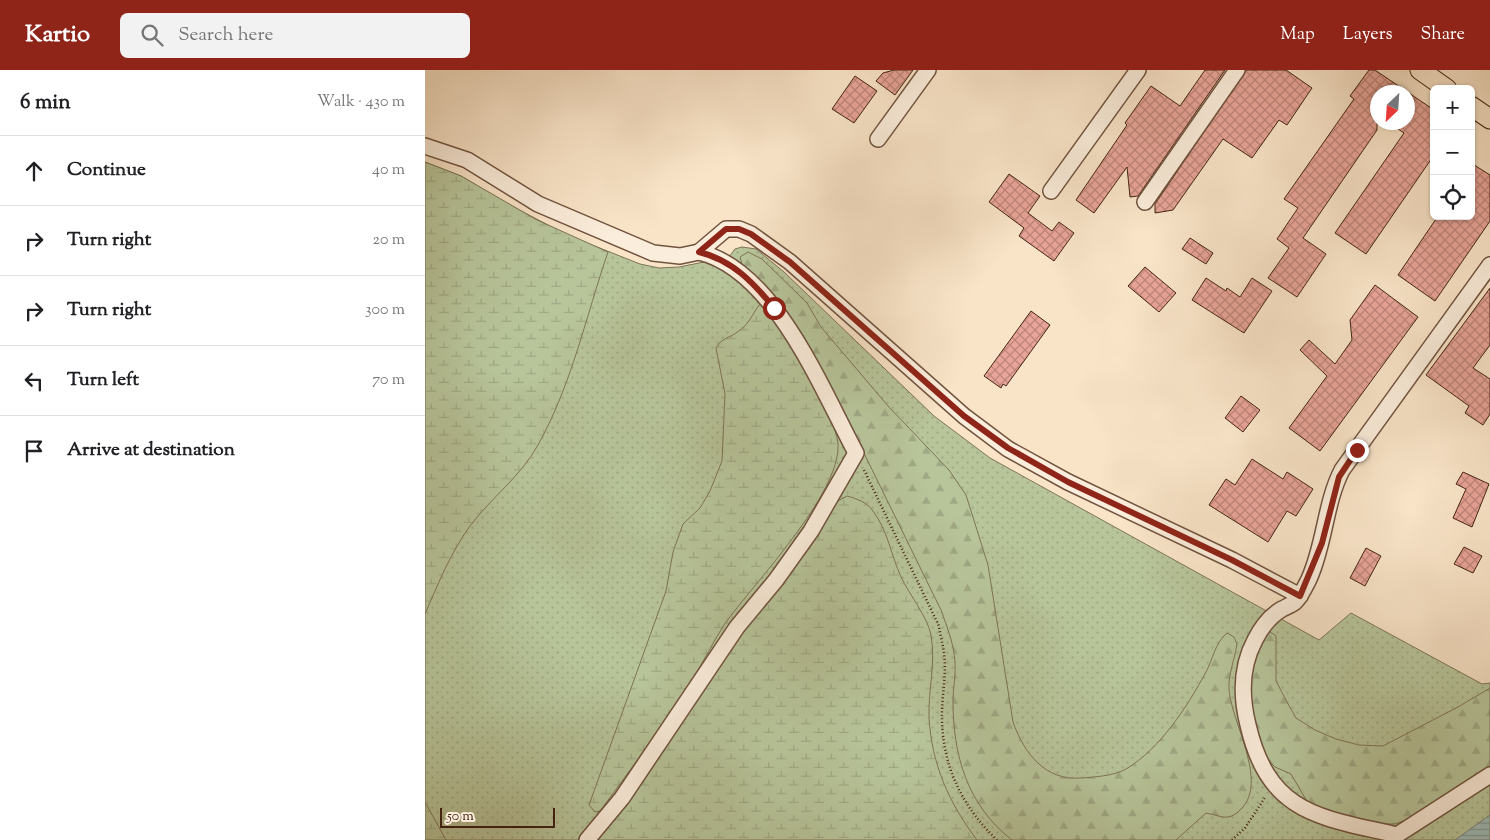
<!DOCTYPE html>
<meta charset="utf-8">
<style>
:root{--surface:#fff;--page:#f2f2f2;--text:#202124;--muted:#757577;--line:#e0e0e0;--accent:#8f2418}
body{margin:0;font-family:"Sorts Mill Goudy",serif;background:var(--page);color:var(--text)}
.controls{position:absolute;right:15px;top:15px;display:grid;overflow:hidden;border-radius:8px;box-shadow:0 1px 4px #0004}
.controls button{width:45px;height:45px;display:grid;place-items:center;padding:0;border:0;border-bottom:1px solid var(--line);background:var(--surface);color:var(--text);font:25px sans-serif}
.compass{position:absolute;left:945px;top:15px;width:45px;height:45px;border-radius:50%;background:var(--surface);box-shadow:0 1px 4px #0004;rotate:205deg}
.scale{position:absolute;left:15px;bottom:12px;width:115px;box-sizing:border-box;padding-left:5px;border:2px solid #442411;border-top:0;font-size:14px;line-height:18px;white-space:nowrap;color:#442411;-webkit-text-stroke:4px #fbeddb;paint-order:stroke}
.stop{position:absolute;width:15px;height:15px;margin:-11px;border:4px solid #8f2418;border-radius:50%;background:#fff}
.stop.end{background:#8f2418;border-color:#fff;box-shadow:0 1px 5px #0008}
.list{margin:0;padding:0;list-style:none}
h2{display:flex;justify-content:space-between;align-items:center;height:65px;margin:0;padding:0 20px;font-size:21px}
h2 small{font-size:16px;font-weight:400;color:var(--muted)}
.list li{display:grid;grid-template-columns:32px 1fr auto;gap:15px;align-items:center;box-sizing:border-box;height:70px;padding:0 20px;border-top:1px solid var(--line)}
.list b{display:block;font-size:19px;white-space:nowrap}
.list em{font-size:16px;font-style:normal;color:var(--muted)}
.icon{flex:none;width:28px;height:28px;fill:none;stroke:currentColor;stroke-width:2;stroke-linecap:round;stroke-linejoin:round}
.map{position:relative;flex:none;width:1065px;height:770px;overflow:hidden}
header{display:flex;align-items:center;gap:30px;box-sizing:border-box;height:70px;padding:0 25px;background:var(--accent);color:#fff}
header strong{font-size:24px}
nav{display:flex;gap:28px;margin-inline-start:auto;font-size:18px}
.search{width:350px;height:45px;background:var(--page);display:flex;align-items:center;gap:12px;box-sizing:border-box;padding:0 18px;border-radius:8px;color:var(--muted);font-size:19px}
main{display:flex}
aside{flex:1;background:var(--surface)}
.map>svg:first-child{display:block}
.grass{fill:url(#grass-dots);stroke:#7e7456}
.forest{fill:url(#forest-firs);stroke:#7e7456}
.wetland{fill:url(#wetland-marsh);stroke:#7e7456}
.water{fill:url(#water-rules);stroke:#7b8077}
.building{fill:url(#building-cross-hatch);stroke:#442411}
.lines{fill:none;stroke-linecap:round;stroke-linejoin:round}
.minor-casing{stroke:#71543f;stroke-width:18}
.major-casing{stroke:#442411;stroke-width:21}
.path{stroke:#442411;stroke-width:2.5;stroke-dasharray:1 2.5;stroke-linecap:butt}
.minor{stroke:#fbeddb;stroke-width:15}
.major{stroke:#f9e4c8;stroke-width:19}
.route{stroke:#8f2418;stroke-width:6}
</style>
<header>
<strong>Kartio</strong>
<div class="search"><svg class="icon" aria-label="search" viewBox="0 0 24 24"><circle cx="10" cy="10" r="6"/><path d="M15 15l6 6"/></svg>Search here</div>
<nav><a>Map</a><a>Layers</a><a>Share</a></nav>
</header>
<main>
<aside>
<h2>6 min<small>Walk · 430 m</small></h2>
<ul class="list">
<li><svg class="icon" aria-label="ahead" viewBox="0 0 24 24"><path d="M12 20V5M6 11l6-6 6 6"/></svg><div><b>Continue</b></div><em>40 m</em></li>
<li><svg class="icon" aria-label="right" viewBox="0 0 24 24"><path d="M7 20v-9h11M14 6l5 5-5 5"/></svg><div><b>Turn right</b></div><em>20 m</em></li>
<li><svg class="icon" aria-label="right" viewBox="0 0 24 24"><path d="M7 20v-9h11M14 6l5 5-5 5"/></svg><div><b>Turn right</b></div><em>300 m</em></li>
<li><svg class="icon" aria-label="left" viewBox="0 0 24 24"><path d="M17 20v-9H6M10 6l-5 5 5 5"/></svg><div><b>Turn left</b></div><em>70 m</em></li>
<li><svg class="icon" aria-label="arrive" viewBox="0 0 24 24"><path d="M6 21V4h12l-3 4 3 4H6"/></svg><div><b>Arrive at destination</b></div></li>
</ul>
</aside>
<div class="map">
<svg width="1065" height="770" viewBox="0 0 1065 770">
<defs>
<pattern id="grass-dots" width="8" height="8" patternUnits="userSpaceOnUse" patternTransform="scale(1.25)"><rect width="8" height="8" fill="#b8c59b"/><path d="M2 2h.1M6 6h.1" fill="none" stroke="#9fa984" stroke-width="1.8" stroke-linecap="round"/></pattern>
<pattern id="forest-firs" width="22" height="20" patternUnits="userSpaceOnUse" patternTransform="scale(1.25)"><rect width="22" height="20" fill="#b8c59b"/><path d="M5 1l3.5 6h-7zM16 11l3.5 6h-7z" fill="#9fa984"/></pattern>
<pattern id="wetland-marsh" width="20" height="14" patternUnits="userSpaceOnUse" patternTransform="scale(1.25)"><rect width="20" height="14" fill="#b8c59b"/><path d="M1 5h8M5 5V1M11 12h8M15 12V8" fill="none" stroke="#9fa984"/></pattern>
<pattern id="water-rules" width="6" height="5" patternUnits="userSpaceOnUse" patternTransform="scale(1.25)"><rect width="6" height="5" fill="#9fbebb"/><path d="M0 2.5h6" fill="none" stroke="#839a97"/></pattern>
<pattern id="building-cross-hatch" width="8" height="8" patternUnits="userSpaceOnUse" patternTransform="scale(1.25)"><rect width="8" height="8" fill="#e8a498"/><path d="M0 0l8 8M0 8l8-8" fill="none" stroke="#be857b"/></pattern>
</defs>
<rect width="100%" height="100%" fill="#f9e4c8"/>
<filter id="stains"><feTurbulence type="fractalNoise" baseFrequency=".004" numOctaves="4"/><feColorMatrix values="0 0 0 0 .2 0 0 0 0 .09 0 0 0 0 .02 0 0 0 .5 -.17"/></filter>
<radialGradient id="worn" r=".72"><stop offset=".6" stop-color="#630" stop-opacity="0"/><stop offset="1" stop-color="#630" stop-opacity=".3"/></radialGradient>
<path class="grass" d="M0,92l36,14 47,28 59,31 73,29 19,4 20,-1 50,-10 6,-8 7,-2 14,2 28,23 150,144 56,42 329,182 32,-27 131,71 8,-1v157h-1065z"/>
<g class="forest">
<path d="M323,182l14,7 45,44 14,24 67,79 61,64 17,25 22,70 25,157c11,31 32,59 68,56 13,-1 33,-2 45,-9 34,-20 61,-62 80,-97 7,-13 9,-29 21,-39l7,4 3,7c-2,14 -9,31 -8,45 2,33 40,93 12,120 -4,4 -7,7 -13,8 -6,1 -15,-3 -22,-4l-30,27h-164c-45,-35 -59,-85 -59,-139 0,-13 3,-26 2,-39 -1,-18 -8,-35 -14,-52l-83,-169 -60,-111 -22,-32 -34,-34 -2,-7z"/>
<path d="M844,561l7,5v45l11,21 9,16 19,12 21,9 23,6 24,1 75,-39 32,-19v83l-69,44 -26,9h-13l-41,-7 -33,-14 -17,-29 -16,-7 -12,-12 -18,-68 17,-54z"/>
</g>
<g class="wetland">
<path d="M0,92l36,14 76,44 71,32c-22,64 -36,132 -70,193 -17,31 -47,53 -68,81 -19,26 -32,58 -45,88z"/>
<path d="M339,234c21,27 71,108 74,140 3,50 -86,141 -114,181 -11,17 -20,36 -31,53 -29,46 -61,90 -93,133l-5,1 -6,-7 77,-214 7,-39 10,-28 17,-16 10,-17 12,-30 3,-67 -9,-46c5,-10 14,-10 23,-17 10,-7 13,-16 20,-26z"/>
<path d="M422,426c10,3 20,6 26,15 15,20 18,44 28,66 8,17 27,41 30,58 5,28 -3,55 -2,83 3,47 20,85 48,122h-379l35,-46 91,-135 112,-157z"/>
<path d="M0,732l21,38h-21z"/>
</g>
<path class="water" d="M1065,745v25h-35z"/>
<g class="building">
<path d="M469,0h19l-18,25 -19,-14 7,-8z"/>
<path d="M780,0h20l-87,126 -8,1 -3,-30 -33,46 -18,-13 51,-75 -2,-2 26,-37 29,20z"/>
<path d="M821,0h40l26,18 -25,37 -8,-5 -27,38 -29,-19 -50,71 -18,3v-9z"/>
<path d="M944,0h6l59,40v45l-68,99 -31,-21 69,-100 -16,-11h19v-30h-30v38l-74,108 23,16 -29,43 -29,-19 21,-30 -12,-9 21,-31 -14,-9 70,-100 -4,-3z"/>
<path d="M430,6l22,15 -23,32 -22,-14z"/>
<path d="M1046,93l19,12v46l-55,80 -37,-26 40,-59h33z"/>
<path d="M584,104l31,22 -12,17 24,18 7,-9 15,11 -20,28 -35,-25 5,-8 -35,-26z"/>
<path d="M765,168l23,15 -7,11 -24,-15z"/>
<path d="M720,197l31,26 -17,19 -31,-26z"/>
<path d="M781,208l20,13 1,-3 13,9 12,-19 20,13 -28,42 -52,-33z"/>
<path d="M950,215l43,32 -98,134 -31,-23 38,-52 -27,-26 9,-10 26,24 17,-24 -2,-20z"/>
<path d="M1065,218v57l-17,23 17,11v35l-7,11 -18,-12 4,-7 -43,-31z"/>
<path d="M606,241l19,14 -44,61 -3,-2 -2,4 -17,-12z"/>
<path d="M816,326l19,14 -17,22 -18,-14z"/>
<path d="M827,389l31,20 4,-7 26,17 -17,27 -9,-5 -19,31 -59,-37 17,-26 9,6z"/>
<path d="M1038,402l26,12 -17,43 -19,-9 13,-29 -10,-5z"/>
<path d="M1039,477l18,9 -9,17 -19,-9z"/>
<path d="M941,478l15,8 -16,30 -15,-8z"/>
</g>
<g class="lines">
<g class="minor-casing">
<g id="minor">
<path d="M453,69l50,-69"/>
<path d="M0,76l42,14 71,44 115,49 27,3 19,-4 27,-23h13l12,5 39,28 174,154 44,33 60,33 164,78 68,36"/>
<path d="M626,121l87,-121"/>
<path d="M720,132l92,-132"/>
<path d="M1065,195l-148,205c-17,33 -17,74 -33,109 -4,8 -8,17 -14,23 -4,3 -9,5 -13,7 -12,7 -21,19 -27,31 -14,26 -14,57 -7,85 21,90 72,92 149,110l93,-60"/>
<path d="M162,770l35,-42 115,-171 39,-47 35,-49 45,-78c-34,-63 -81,-183 -157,-201"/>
</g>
</g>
<g class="major-casing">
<g id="major">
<path d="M995,0l27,19"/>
<path d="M1046,36l19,13"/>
</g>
</g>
<g class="path">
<path d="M439,400l75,156c1,9 4,18 5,27 3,22 -3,46 -2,69 2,48 21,85 55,118"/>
<path d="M807,770l13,-12 21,-32"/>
</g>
<use href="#minor" class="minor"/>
<use href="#major" class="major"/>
</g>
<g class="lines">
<path class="route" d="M349,238c-21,-26 -42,-48 -75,-56l27,-23h13l12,5 39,28 174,154 44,32 60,34 164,78 68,36 22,-53 17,-66 18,-27"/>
</g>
<rect width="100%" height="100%" filter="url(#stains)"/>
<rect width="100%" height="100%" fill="url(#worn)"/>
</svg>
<div class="controls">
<button>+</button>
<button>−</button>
<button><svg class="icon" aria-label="locate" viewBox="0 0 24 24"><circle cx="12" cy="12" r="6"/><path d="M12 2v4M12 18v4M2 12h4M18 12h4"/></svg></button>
</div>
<svg class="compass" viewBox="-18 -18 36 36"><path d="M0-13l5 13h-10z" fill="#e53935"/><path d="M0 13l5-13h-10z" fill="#757577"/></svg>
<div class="scale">50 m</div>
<div class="stop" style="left:349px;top:238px"></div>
<div class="stop end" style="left:932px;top:380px"></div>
</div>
</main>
